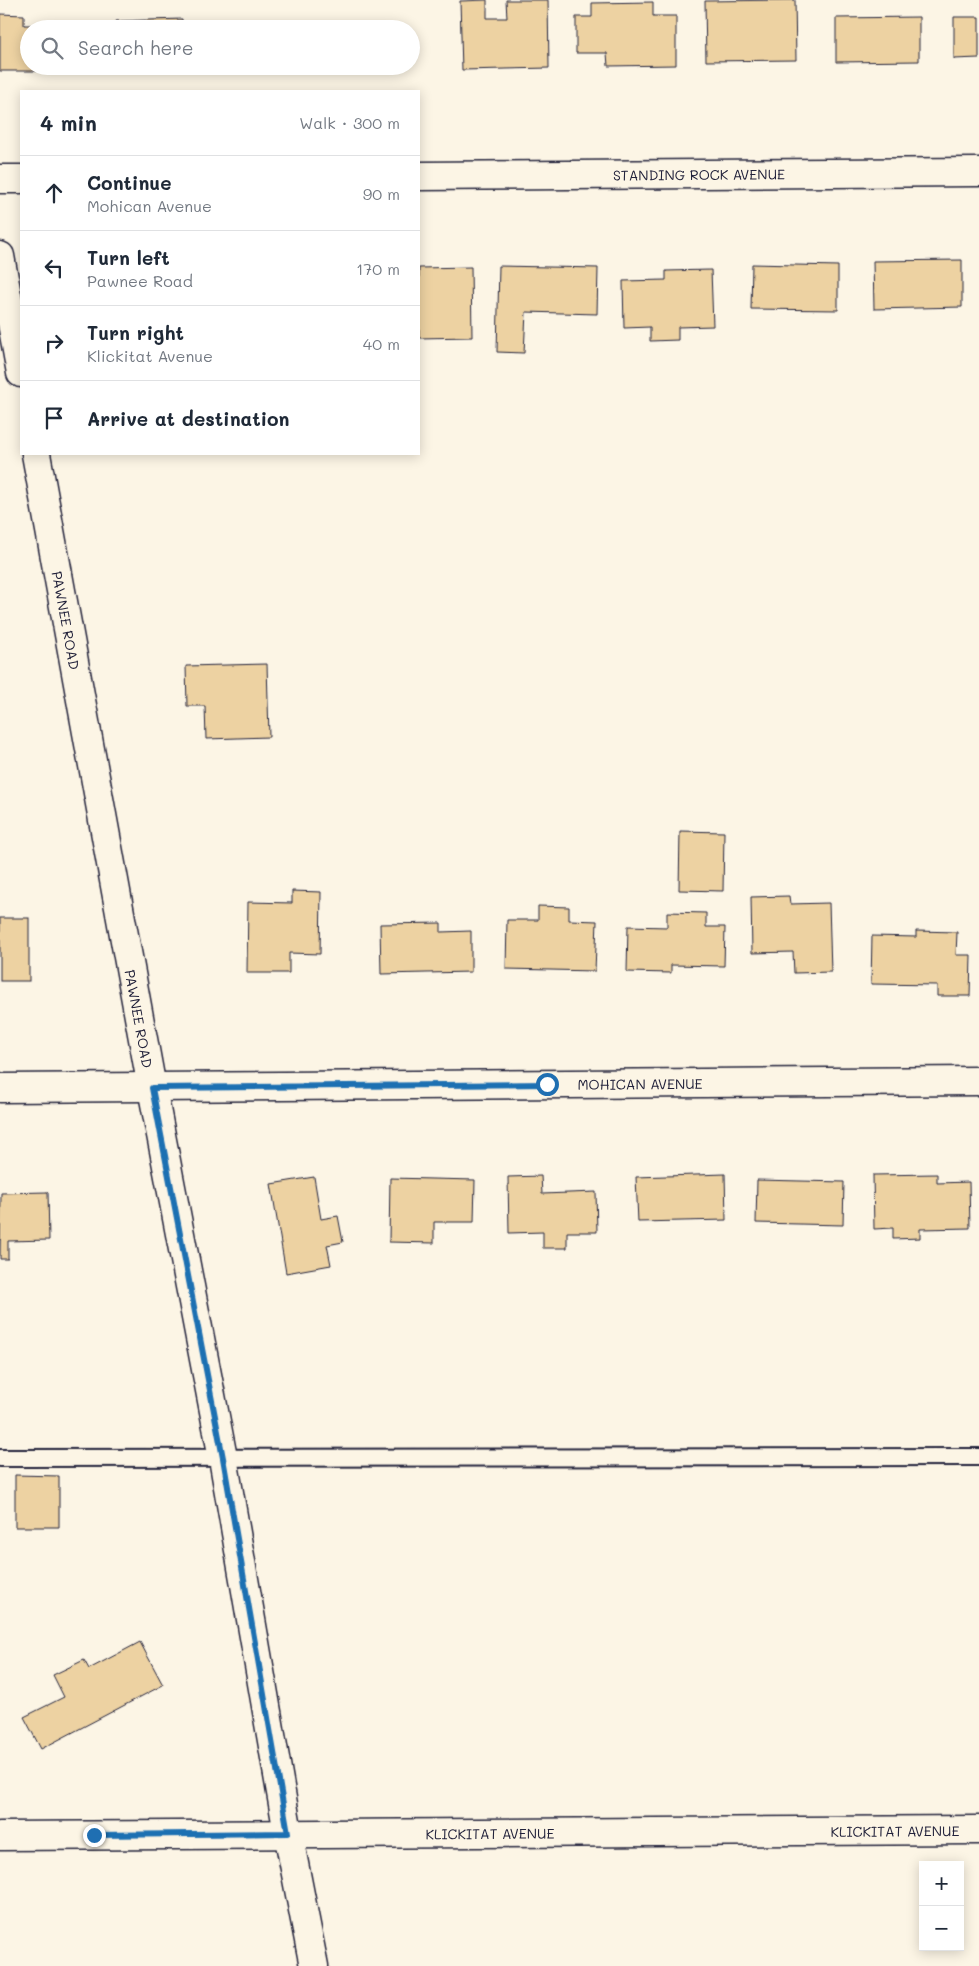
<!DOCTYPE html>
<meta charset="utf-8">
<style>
:root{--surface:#fff;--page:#f6f6f7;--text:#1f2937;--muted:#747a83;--line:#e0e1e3}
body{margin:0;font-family:Mali,sans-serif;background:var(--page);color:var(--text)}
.controls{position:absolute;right:15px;bottom:15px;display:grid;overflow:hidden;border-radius:0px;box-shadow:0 2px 12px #0003}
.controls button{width:45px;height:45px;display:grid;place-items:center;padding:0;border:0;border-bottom:1px solid var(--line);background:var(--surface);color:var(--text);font:25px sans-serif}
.stop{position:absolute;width:15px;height:15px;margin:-11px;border:4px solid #1f6fb2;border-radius:50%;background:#fff}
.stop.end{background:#1f6fb2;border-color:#fff;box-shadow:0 1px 5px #0008}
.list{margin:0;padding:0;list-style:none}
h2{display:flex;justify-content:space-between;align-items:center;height:65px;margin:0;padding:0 20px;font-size:21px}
h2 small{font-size:16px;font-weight:400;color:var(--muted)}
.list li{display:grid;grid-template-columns:32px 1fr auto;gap:15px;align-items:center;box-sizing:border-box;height:75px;padding:0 20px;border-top:1px solid var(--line)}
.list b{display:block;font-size:19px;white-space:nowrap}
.list p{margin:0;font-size:16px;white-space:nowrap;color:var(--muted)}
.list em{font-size:16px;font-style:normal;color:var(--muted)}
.icon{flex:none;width:28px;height:28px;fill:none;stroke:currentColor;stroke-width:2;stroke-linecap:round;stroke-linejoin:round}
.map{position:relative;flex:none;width:979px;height:1966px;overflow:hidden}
.search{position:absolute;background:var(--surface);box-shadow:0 2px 12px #0003;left:20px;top:20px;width:400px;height:55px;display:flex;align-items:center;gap:12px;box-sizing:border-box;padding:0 18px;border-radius:28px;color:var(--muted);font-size:19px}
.panel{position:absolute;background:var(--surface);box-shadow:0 2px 12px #0003;left:20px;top:90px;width:400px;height:365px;border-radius:0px}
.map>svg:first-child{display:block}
.building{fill:#edd2a2;stroke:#22223b}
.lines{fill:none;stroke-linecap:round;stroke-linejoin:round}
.service-casing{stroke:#22223b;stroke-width:20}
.minor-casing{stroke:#22223b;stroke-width:31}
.service{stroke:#fcf5e5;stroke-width:16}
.minor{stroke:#fcf5e5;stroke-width:28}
.route{stroke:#1f6fb2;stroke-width:6}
.labels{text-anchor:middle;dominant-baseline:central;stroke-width:5;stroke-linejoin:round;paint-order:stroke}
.street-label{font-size:14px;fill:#22223b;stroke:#fcf5e5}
</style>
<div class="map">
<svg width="979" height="1966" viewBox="0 0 979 1966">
<rect width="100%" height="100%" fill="#fcf5e5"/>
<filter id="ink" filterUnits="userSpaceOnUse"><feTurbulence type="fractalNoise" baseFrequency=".02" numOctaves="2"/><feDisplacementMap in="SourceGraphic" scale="10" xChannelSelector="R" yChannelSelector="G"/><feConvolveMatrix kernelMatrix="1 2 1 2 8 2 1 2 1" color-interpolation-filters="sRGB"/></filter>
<g filter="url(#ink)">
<g class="building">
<path d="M487,0v18h20l-1,-18h42l1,68 -87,2 -2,-69z"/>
<path d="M795,0l1,60 -90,1 -1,-60z"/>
<path d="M653,2v14h23v49l-68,1 -1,-13h-31v-36h16v-14z"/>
<path d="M0,14l24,1v10h33v4h-28v37h28v5h-57z"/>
<path d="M919,17v44l-83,1v-44z"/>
<path d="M954,17h25v41l-25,1z"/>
<path d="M182,19v10h-67h2l-1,-8z"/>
<path d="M90,66h59l-59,2z"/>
<path d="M962,260v47l-88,2 -1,-48z"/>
<path d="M752,264l86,2v44l-87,-1z"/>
<path d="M499,266l99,2 -1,46 -71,-2 -2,41 -27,-1z"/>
<path d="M471,267l1,70 -53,1v-70z"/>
<path d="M711,270l2,56 -35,1v13l-28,1v-14l-26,1 -1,-47 43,-1v-9z"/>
<path d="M267,664l2,73 -63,2 -1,-33h-18l-1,-40z"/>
<path d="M680,831l44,1 -1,59 -44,-1z"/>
<path d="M292,891l29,1 -1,62 -31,-1v20h-42l1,-71 44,1z"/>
<path d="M789,896l1,8 39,-1 2,69 -37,1 -1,-21 -41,1 -1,-56z"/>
<path d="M538,906l31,1v13l28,1 -2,50 -89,-2 1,-49h31z"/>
<path d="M667,912l39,1v14h19l-1,39 -53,-1v8l-44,-1 1,-46 39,1z"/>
<rect x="0" y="918" width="29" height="63"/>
<path d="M441,923v9l30,-1v41l-90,2 -1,-50z"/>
<path d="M916,931l41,1 -1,23h15l-1,41h-33v-11l-66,-1 1,-48 44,1z"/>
<path d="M725,1174l1,46 -88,2 -2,-45z"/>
<path d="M937,1174v9l32,-1 1,46 -50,1v9l-27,1v-11l-19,1 -1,-54z"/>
<path d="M541,1176l1,18 54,-2 1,40h-30v16h-24v-16l-34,1 -1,-56z"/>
<path d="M314,1177l7,42 17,-3 5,26 -16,3 4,20 -45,8 -15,-89z"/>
<path d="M390,1178l85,2 -1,42h-40v21l-45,-1z"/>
<path d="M757,1180l87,2 -1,43 -87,-2z"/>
<path d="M48,1192l1,48 -41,1v18h-8l1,-66z"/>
<path d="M15,1475l44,1v51h-44z"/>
<path d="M140,1642l23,43 -122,64 -17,-32 40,-20 -11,-22 31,-15 5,9z"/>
</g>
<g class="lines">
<g class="service-casing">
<path id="service" d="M0,1458l979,-1"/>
</g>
<g class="minor-casing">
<g id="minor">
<path id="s1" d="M419,176l560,-4"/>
<path d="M0,179h21"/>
<path d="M0,256l21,117"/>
<path id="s2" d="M36,454l116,634 71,370 65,375 26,133"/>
<path id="s3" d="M0,1088l979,-7"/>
<path id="s4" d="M0,1836l979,-6"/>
</g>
</g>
<use href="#service" class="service"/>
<use href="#minor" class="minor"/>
</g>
</g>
<g class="lines" filter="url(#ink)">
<path class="route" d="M94,1835l194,-2 -65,-375 -71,-370 395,-4"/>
</g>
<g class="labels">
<g class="street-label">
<text stroke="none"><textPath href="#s1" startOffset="280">STANDING ROCK AVENUE</textPath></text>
<text stroke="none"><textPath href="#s2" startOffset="169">PAWNEE ROAD</textPath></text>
<text stroke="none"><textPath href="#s2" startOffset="574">PAWNEE ROAD</textPath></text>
<text stroke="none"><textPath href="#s3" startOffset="640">MOHICAN AVENUE</textPath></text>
<text stroke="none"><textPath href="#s4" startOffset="895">KLICKITAT AVENUE</textPath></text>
<text stroke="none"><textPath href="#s4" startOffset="490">KLICKITAT AVENUE</textPath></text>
</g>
</g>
</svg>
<div class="controls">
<button>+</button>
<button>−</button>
</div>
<div class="stop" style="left:547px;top:1084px"></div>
<div class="stop end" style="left:94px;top:1835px"></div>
<div class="search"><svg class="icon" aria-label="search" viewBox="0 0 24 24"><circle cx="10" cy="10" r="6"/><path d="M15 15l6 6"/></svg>Search here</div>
<section class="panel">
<h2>4 min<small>Walk · 300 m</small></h2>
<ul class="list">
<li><svg class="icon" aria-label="ahead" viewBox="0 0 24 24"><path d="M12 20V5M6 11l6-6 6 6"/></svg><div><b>Continue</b><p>Mohican Avenue</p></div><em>90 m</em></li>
<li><svg class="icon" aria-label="left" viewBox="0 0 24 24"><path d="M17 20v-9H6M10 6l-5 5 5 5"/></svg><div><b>Turn left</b><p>Pawnee Road</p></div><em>170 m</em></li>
<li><svg class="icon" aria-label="right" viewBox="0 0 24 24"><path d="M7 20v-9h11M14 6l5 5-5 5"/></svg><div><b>Turn right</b><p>Klickitat Avenue</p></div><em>40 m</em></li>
<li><svg class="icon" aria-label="arrive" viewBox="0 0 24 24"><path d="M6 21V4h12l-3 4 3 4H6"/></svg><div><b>Arrive at destination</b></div></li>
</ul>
</section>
</div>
